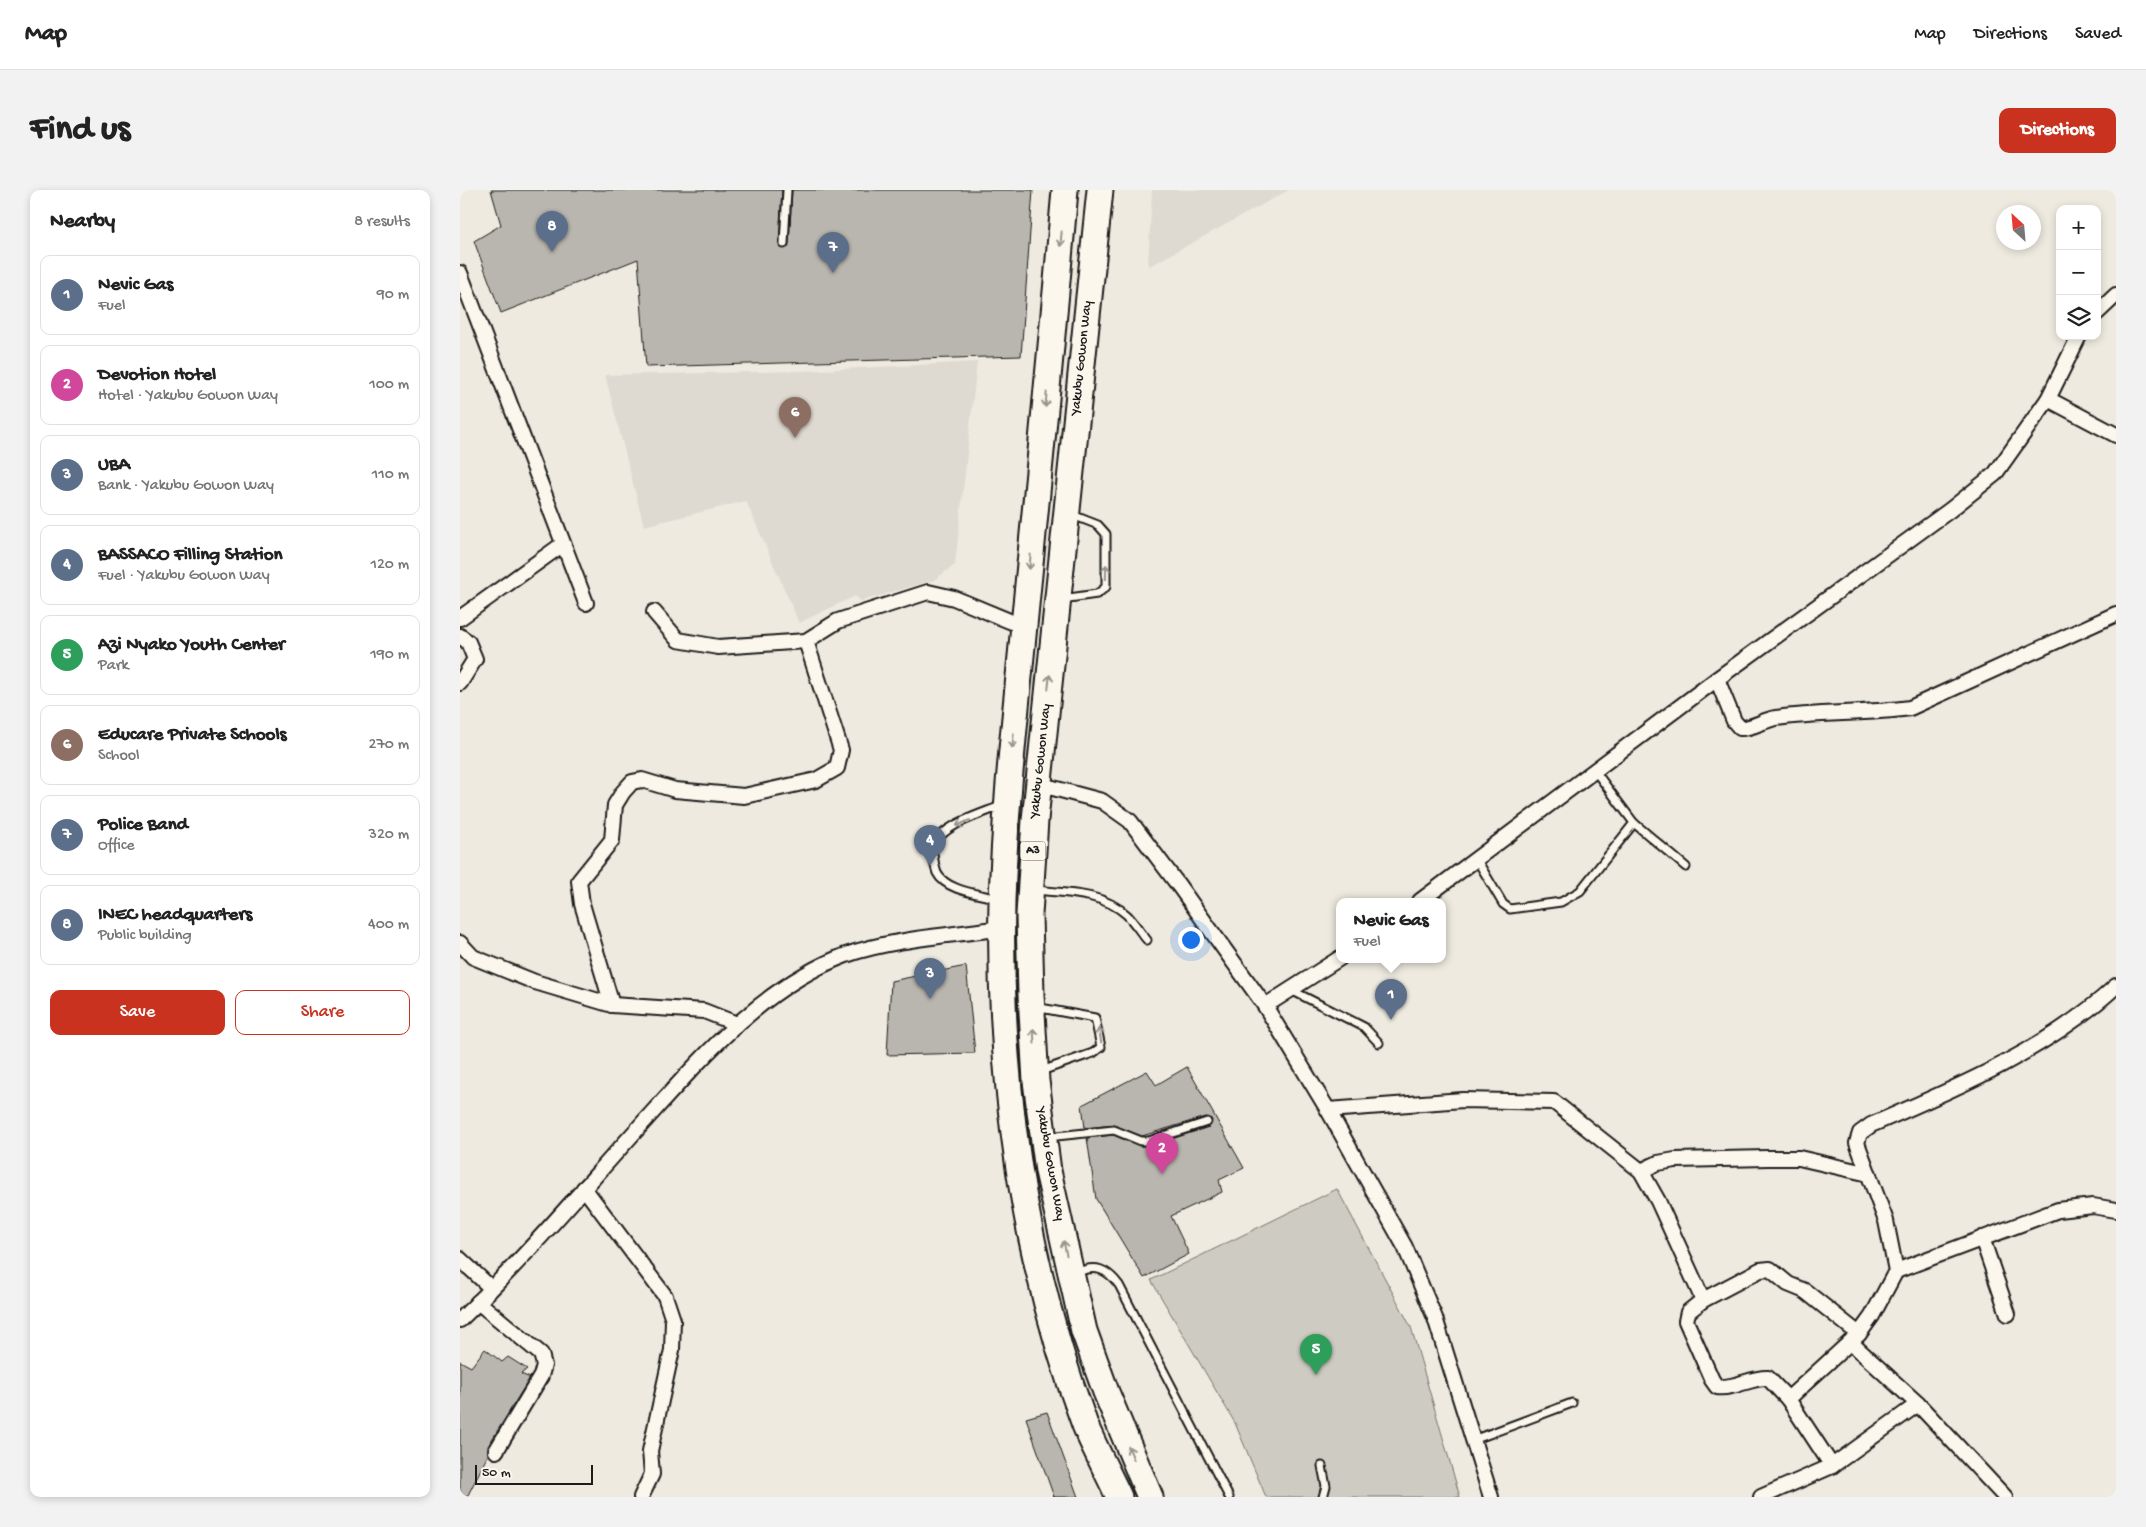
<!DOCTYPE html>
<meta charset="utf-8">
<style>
:root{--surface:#fff;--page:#f2f2f2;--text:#222;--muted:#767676;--line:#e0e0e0;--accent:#c8321e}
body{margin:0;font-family:"Gochi Hand",sans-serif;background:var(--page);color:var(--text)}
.controls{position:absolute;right:15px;top:15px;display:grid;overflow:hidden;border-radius:10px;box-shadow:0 2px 8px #0003}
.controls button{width:45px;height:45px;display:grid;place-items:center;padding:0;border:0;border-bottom:1px solid var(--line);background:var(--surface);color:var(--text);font:25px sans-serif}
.compass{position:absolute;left:1536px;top:15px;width:45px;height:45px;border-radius:50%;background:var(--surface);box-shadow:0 2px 8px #0003;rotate:334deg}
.scale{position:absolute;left:15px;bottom:12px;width:118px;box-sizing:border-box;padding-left:5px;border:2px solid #1c1c1c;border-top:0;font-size:14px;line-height:18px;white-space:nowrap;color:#1c1c1c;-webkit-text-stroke:4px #fbf7ec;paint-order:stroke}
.you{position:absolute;left:730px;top:749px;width:18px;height:18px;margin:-12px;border:4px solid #fff;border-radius:50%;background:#1a73e8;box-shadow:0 0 0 8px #1a73e833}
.badge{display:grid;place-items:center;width:32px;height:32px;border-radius:50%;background:var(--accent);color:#fff;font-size:16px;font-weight:700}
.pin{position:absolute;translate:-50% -41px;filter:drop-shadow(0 1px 2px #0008)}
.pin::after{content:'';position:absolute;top:26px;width:18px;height:15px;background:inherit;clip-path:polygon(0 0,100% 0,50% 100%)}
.popup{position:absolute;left:876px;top:708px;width:110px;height:65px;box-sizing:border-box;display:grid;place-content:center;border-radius:10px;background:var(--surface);filter:drop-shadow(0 1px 4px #0005);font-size:16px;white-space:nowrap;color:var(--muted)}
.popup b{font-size:19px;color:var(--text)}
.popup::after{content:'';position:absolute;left:50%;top:100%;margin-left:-10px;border:10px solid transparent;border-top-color:var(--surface)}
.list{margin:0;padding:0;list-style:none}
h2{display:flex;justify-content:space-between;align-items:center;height:65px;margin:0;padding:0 20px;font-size:21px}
h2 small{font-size:16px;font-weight:400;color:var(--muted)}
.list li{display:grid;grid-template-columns:32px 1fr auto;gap:15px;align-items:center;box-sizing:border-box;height:80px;margin:0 10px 10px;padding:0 10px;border:1px solid var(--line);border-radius:10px}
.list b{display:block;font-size:19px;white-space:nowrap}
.list p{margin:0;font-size:16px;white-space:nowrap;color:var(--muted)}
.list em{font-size:16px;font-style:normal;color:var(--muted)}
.actions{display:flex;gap:10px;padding:15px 20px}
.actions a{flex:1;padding:11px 0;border:1px solid var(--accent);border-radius:10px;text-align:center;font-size:18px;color:var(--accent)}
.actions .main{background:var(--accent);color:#fff}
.icon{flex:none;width:28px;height:28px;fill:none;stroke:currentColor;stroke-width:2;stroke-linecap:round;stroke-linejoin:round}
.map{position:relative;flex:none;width:1656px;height:1307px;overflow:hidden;border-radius:10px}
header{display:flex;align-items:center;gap:30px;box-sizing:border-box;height:70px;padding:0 25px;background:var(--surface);border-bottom:1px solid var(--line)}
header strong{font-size:24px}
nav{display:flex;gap:28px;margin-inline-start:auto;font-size:18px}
.intro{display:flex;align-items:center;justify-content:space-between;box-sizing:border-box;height:120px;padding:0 30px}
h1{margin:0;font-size:35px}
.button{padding:12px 22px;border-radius:10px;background:var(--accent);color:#fff;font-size:18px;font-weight:700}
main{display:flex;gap:30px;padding:0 30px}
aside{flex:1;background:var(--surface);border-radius:10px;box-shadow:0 2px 8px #0003}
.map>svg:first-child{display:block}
.built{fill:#dedad1}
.green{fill:#ceccc2;stroke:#75746f}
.building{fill:#b9b6af;stroke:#1c1c1c}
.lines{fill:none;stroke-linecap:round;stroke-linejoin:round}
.lane-casing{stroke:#1c1c1c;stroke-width:11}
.street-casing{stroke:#1c1c1c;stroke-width:18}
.highway-casing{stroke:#1c1c1c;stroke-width:29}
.lane{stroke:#fbf7ec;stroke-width:7}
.street{stroke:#fbf7ec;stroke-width:14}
.highway{stroke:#fbf7ec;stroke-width:25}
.oneway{stroke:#97948e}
.labels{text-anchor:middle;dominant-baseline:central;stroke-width:4;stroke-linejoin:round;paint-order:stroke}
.shield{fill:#fbf7ec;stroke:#5f5e5a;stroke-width:1}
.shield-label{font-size:12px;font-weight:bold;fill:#1c1c1c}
.street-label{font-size:14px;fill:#1c1c1c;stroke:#fbf7ec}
</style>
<header>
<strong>Map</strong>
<nav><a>Map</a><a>Directions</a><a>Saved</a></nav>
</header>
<div class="intro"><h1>Find us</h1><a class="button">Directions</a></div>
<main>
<aside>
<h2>Nearby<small>8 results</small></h2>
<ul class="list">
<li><span class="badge" style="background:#5c6f8a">1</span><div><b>Nevic Gas</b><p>Fuel</p></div><em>90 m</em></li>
<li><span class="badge" style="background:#d1479c">2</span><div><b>Devotion Hotel</b><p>Hotel · Yakubu Gowon Way</p></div><em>100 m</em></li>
<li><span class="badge" style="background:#5c6f8a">3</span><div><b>UBA</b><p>Bank · Yakubu Gowon Way</p></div><em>110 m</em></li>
<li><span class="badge" style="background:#5c6f8a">4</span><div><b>BASSACO Filling Station</b><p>Fuel · Yakubu Gowon Way</p></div><em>120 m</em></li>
<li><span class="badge" style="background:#2e9e5b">5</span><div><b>Azi Nyako Youth Center</b><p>Park</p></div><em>190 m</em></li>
<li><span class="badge" style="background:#8d6e63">6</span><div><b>Educare Private Schools</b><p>School</p></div><em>270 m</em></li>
<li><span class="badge" style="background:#5c6f8a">7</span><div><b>Police Band</b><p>Office</p></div><em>320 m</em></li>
<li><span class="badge" style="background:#5c6f8a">8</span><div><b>INEC headquarters</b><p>Public building</p></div><em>400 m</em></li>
</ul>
<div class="actions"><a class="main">Save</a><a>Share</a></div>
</aside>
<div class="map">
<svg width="1656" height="1307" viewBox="0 0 1656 1307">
<rect width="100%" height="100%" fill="#eeeadf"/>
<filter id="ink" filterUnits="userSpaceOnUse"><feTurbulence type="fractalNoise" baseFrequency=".02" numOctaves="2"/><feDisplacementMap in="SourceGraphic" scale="10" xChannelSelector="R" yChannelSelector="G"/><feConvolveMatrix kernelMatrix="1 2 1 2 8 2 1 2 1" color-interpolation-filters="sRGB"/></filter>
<g filter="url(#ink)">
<g class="built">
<path d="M692,0h137l-141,77z"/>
<path d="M517,172l-22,203 -21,15 -73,21 -6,-5 -56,27 -53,-122 -102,25 -39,-151 197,-4z"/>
</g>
<path class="green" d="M877,999l74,138 49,170h-194l-31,-74 -84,-143z"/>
<g class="building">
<path d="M31,0h291l-3,54 5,5 5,-5 3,-54h241l-12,166 -375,11 -8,-108 -137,54 -27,-72 27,-16z"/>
<path d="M506,776l9,87 -88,2 4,-74z"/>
<path d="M727,877l57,101 -25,12 3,12 -51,24 18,38 -45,24 -48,-79 -9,-61 26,-3 26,11h10l60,-19 3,-7 -7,-3 -63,19 -28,-11 -29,3 -3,-23 65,-34 9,14z"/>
<path d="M25,1159l17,13 6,-5 19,12 -6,5 9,4 -42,68v9l-21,42h-7v-136l11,6z"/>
<path d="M587,1222l31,85h-24l-28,-79z"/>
</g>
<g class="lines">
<g class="lane-casing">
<g id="lane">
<path d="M324,54l3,-54"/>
<path d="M602,409l35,-5 9,-7v-53l-8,-9 -28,-11"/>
<path d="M1135,581l39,52 52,44"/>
<path d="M1017,670l26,44 7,5 51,-7 19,-11 54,-68"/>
<path d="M574,700c32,3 68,2 93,25 7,7 13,17 20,25"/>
<path d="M538,709c-18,-5 -52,-8 -61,-26 -3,-8 -4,-19 -5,-27 14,-23 47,-31 71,-41"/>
<path d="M831,800l73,37 15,16"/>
<path d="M575,817l60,11 6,29 -8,6 -52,18"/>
<path d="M587,947l67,-7 27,11h8l58,-19"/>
<path d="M616,1083c20,-9 31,-4 43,12l110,212"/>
<path d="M1013,1250l99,-37"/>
<path d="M862,1276l4,20 -3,11"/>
</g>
</g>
<g class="street-casing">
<g id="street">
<path d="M0,83l126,330"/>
<path d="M1637,123l19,-18"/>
<path d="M1588,209l68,36"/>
<path d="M194,422l24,28 40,7 88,-6 32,-20 90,-29 26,6 70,29"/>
<path d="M0,428l103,-74"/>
<path d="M0,446l8,6 7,17 -15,24"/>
<path d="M1257,489l17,42 6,7c12,1 23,-8 36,-10 44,-6 90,-4 134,-10l206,-94"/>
<path d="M578,594l64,17 28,20 49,65 86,120 63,104 77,137 30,71 56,179"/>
<path d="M960,711l297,-222 233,-169 45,-36 53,-75 31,-63"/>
<path d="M0,753l13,14 62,25 77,23 92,6 33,13"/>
<path d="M152,815l-30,-101 -3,-23 33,-41 3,-35 8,-13 9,-10 10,-2 33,10 69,6 72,-16 21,-12 4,-18 -35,-109"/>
<path d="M805,816l75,-48"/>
<path d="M868,920l135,-10 91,2 87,69 17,30 45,99"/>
<path d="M1181,981l17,-8 17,-3 93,-2h31l70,16"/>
<path d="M124,998l81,108 8,24 -1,30 -22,101 2,23 -11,23"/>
<path d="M1522,1048l26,76"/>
<path d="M0,1069l31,29"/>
<path d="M1436,1081l162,-61 35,-4 23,4"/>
<path d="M18,1112l63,52 3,11 -3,11 -45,75"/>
<path d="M0,1130c64,-61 121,-129 181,-195 58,-64 120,-138 205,-170 45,-16 108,-20 156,-27"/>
<path d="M1390,1152l68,62 87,93"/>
<path d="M1328,1209l71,-65 13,-18 24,-45 -10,-50 -29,-78 3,-10 11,-8c86,-37 176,-75 245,-139"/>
<path d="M1372,1276l-44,-67 -20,-21c-17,-1 -33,11 -51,9l-5,-7 -26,-59 2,-9 15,-12 57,-30 10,-1 18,15 17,7 54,43"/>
<path d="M1301,1307l71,-31 86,-62"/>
</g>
</g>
<g class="highway-casing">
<g id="highway">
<path d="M605,0c-12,142 -26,283 -40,425 -9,95 -20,190 -23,286 -4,177 21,357 83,524 10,24 23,48 34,72"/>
<path d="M640,0l-65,630 -6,95 2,80 5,86 12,90 36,160 22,61 44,105"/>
</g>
</g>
<use href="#lane" class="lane"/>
<use href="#street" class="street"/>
<use href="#highway" class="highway"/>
</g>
<defs><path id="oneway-shaft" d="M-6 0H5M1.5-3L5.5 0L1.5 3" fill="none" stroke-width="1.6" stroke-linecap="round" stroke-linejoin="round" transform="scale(1.25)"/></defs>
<g class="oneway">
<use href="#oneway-shaft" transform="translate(601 49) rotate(95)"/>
<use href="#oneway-shaft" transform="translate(586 210) rotate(95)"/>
<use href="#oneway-shaft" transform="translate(570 372) rotate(95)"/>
<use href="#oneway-shaft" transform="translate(646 382) rotate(-89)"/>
<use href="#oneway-shaft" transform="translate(589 492) rotate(-84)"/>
<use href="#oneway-shaft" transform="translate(553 551) rotate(95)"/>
<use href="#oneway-shaft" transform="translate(503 633) rotate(156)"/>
<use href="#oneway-shaft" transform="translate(640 845) rotate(-99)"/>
<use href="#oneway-shaft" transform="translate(574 846) rotate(-94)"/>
<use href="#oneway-shaft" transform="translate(605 1058) rotate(-102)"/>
<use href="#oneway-shaft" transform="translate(671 1263) rotate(-112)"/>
</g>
</g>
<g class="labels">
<rect class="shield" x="560.5" y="651.5" width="25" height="19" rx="4"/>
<g class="shield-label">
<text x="573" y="661">A3</text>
</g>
<g class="street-label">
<text transform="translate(622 168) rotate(-84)">Yakubu Gowon Way</text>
<text transform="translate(581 571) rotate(-84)">Yakubu Gowon Way</text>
<text transform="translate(590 974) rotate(80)">Yakubu Gowon Way</text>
</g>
</g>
</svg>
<div class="controls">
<button>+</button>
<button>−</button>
<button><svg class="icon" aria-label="layers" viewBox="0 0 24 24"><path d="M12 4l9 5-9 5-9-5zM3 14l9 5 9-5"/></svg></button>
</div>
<svg class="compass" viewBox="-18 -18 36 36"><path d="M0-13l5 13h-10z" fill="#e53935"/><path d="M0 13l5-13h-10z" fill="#767676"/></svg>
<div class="scale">50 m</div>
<div class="you"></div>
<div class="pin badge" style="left:931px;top:830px;background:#5c6f8a">1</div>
<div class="popup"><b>Nevic Gas</b>Fuel</div>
<div class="pin badge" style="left:702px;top:984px;background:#d1479c">2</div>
<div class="pin badge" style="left:470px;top:809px;background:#5c6f8a">3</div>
<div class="pin badge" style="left:470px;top:676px;background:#5c6f8a">4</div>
<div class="pin badge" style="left:856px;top:1185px;background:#2e9e5b">5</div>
<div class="pin badge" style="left:335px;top:248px;background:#8d6e63">6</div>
<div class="pin badge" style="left:373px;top:83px;background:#5c6f8a">7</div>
<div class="pin badge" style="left:92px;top:62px;background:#5c6f8a">8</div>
</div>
</main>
